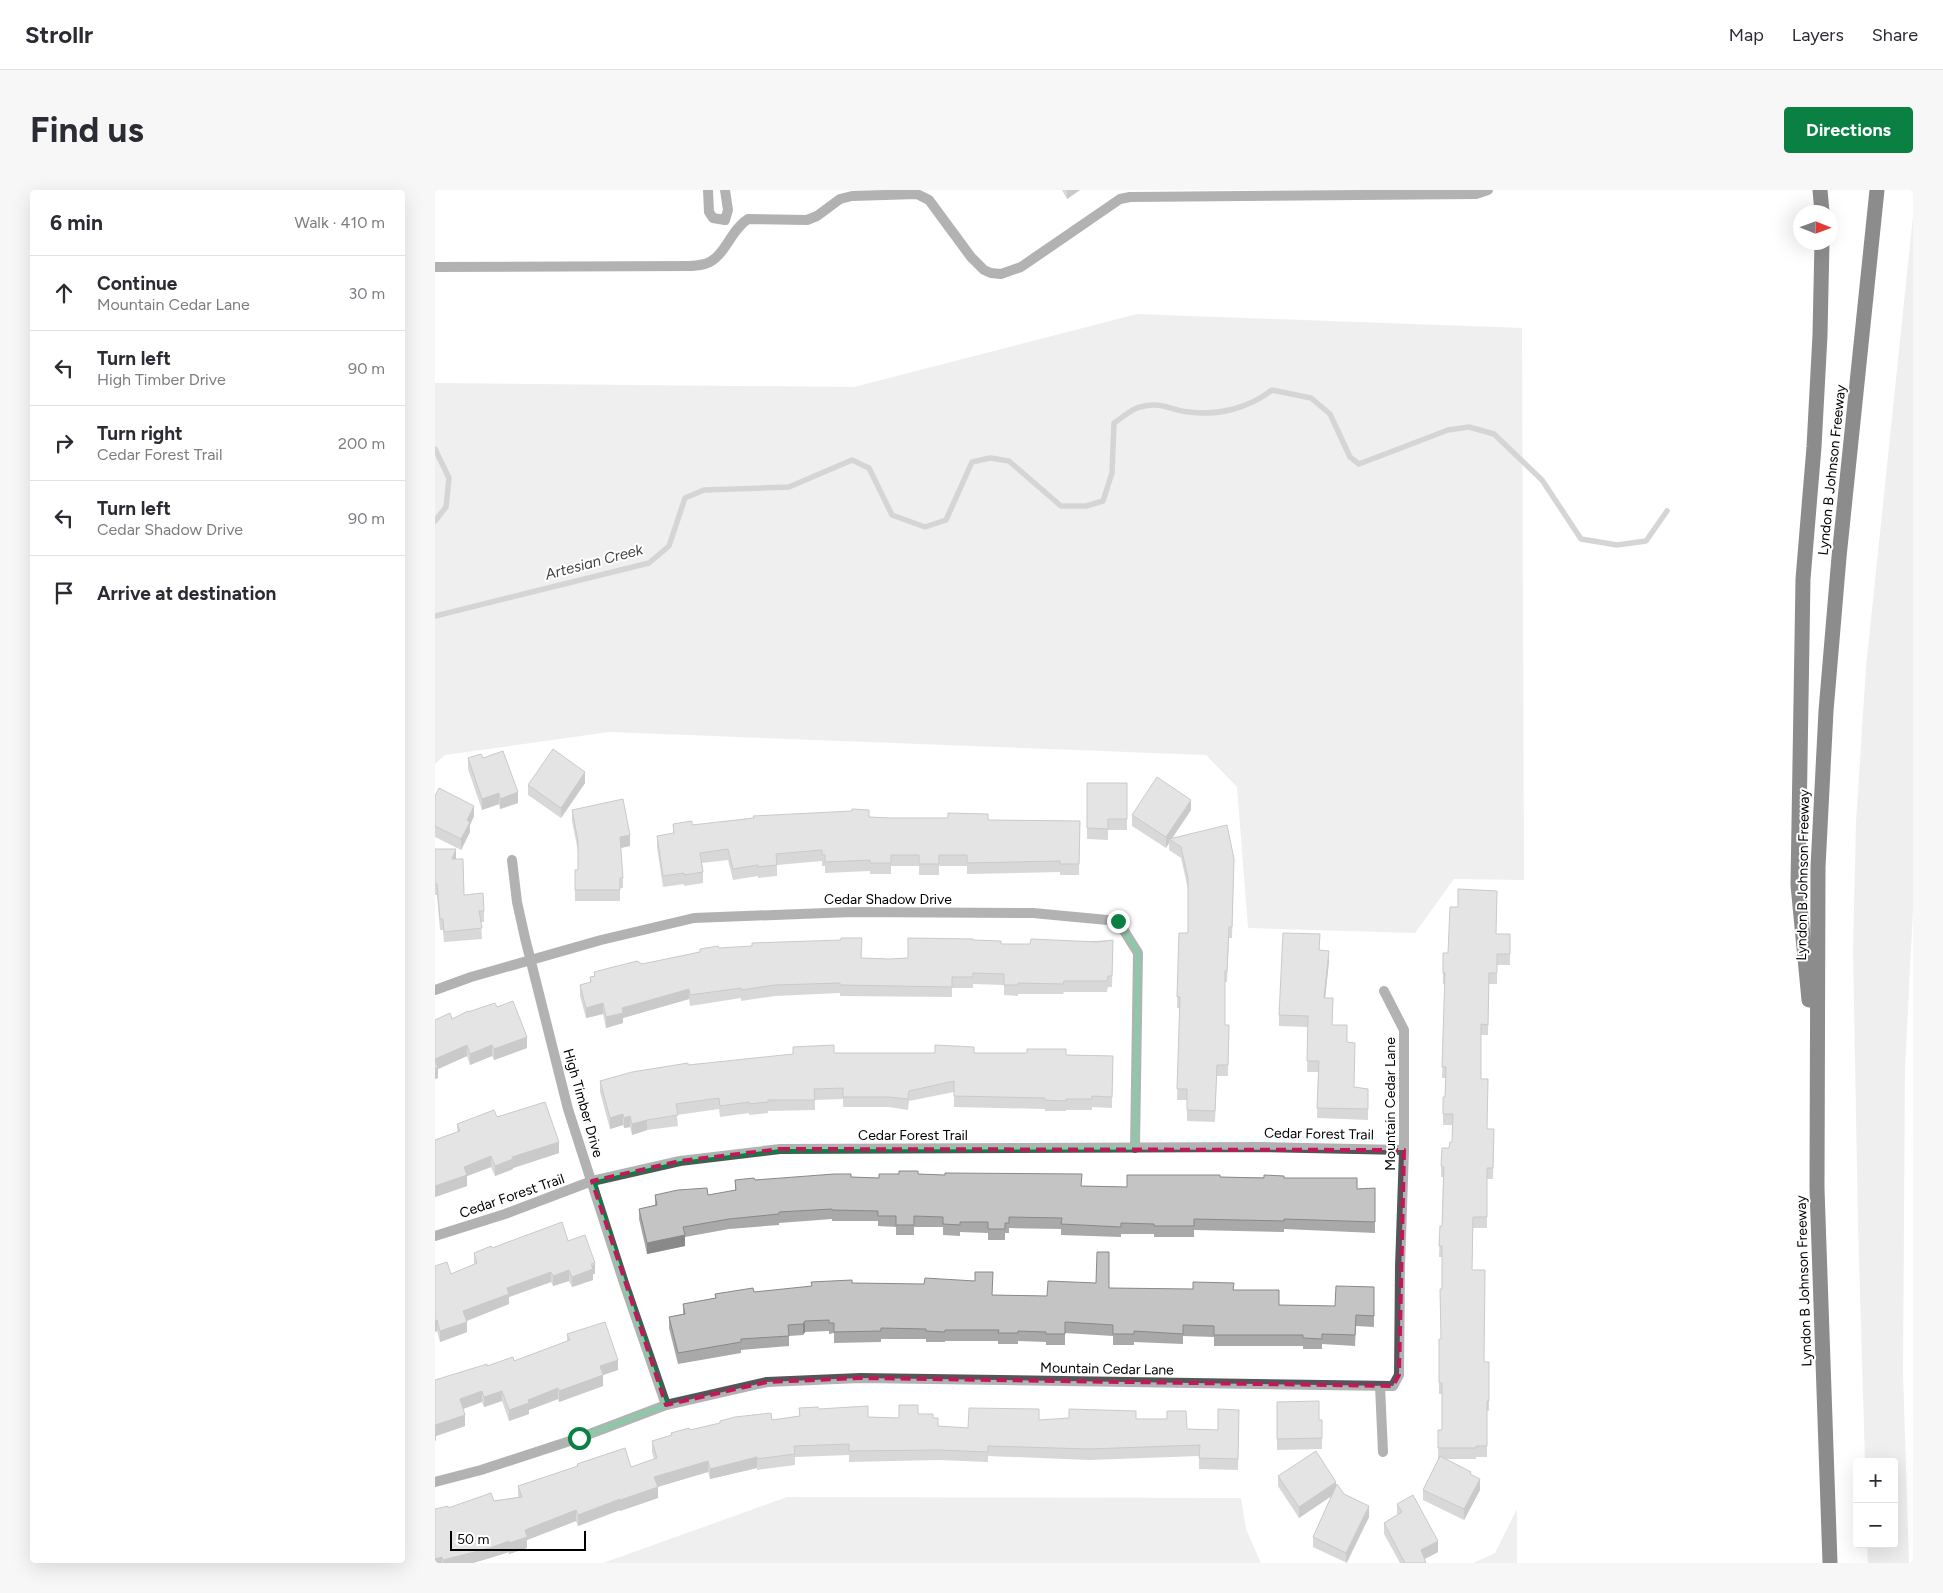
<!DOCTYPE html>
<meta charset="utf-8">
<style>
:root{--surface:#fff;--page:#f7f7f7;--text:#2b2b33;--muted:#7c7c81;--line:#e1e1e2;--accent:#0b8043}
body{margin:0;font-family:Figtree,sans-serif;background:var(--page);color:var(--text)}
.controls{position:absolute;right:15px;bottom:15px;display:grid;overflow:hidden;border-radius:5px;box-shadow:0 5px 20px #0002}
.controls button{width:45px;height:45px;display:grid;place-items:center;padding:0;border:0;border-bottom:1px solid var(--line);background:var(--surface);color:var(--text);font:25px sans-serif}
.compass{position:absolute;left:1358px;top:15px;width:45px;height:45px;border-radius:50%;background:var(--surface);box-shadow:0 5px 20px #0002;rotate:91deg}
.scale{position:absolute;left:15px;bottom:12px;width:136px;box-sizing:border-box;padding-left:5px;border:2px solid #000;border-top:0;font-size:14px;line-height:18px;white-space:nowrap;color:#000;-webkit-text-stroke:4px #fff;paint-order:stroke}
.stop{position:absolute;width:15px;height:15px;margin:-11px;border:4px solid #0b8043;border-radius:50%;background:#fff}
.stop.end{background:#0b8043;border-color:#fff;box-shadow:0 1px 5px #0008}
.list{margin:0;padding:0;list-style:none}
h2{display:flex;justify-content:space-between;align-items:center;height:65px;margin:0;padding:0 20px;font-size:21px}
h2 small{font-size:16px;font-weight:400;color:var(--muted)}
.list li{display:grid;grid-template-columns:32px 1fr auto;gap:15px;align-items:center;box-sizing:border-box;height:75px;padding:0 20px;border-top:1px solid var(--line)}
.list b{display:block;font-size:19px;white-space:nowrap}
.list p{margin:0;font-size:16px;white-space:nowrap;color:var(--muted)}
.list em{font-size:16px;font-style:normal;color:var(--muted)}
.icon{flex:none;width:28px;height:28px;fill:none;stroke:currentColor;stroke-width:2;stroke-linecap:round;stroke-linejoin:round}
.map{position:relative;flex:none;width:1478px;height:1373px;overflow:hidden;border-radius:5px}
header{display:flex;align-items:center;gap:30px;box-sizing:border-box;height:70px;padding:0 25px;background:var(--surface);border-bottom:1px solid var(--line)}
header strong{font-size:24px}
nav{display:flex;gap:28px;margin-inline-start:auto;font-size:18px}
.intro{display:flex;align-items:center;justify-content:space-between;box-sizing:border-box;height:120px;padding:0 30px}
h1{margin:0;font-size:35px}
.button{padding:12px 22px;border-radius:5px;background:var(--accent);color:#fff;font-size:18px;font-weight:700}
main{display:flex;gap:30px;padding:0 30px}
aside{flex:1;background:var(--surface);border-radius:5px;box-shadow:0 5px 20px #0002}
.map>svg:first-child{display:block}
.green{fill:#dcdcdc}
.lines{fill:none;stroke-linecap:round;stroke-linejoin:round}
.stream{stroke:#a3a3a3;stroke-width:5.5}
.minor{stroke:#555;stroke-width:10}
.motorway{stroke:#000;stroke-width:15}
.wall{fill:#a9a9a9}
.shaded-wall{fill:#898989}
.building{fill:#c4c4c4;stroke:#898989}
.route{stroke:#0b8043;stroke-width:6}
.marked{fill:none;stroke:#c2185b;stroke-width:4;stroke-dasharray:10 6;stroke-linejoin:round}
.labels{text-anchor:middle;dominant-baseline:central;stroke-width:4;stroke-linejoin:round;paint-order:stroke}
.street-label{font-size:14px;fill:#000;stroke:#fff}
.water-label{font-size:15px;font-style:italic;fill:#444;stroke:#fff}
</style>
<header>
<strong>Strollr</strong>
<nav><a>Map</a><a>Layers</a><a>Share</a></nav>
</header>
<div class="intro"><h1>Find us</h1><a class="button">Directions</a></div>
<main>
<aside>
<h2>6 min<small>Walk · 410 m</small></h2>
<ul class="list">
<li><svg class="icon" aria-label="ahead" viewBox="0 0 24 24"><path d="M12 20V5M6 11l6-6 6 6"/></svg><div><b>Continue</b><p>Mountain Cedar Lane</p></div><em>30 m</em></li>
<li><svg class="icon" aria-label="left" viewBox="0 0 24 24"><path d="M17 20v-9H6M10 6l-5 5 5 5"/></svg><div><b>Turn left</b><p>High Timber Drive</p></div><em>90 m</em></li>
<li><svg class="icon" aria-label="right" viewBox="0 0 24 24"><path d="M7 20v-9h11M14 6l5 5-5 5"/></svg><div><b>Turn right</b><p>Cedar Forest Trail</p></div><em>200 m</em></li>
<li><svg class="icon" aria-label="left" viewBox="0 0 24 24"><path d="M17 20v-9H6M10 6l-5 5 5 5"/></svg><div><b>Turn left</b><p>Cedar Shadow Drive</p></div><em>90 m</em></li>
<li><svg class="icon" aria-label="arrive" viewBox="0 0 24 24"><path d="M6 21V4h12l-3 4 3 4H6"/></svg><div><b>Arrive at destination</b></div></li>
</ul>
</aside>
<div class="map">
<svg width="1478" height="1373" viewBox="0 0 1478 1373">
<rect width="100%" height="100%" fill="#fff"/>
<g class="green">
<path d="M1478,26v694l-8,159 -2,304 6,190h-41l-1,-19h27v-82h-29l-7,-237 -5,-274 3,-129 10,-155z"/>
<path d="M702,124l385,14 2,552 -70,-1 -39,54 -167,-5 -11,-141 -31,-32 -597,-23 -164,23 -10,9v-381l419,4z"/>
<path d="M352,1307l454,1 5,31 15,34h-658z"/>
<path d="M1082,1319v54h-44l22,-10z"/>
</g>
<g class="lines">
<g class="stream">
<path d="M0,259l14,29 -3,29 -11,14"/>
<path d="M0,426l214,-53 20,-17 16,-48 19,-8 85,-3 63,-27 17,8 23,47 33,12 21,-7 26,-58 18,-4 19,3 52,45h25l17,-5 9,-28 2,-50c8,-5 17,-14 26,-16 22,-6 30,3 49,5 29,4 60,-4 83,-22l39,8 19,16 20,43 9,7 89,-34 21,-3 25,7 48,46 39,59 36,6 29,-4 21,-30"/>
</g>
<g class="minor">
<path d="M273,0l1,22 4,6 12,2 3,-10 -3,-20"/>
<path d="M0,77l254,-1c6,0 11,-1 16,-2 20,-6 25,-34 43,-45l59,1 10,-4 23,-17 12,-3 65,-2 12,6 42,57 13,13 7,3 10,1 20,-7 99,-68 10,-2 346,-3 12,-4"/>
<path d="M77,670l5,42 8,36 43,171 56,174 42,122"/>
<path d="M0,800l36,-13 130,-37 93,-22 158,-6 181,1 85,8 20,32 -3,195"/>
<path d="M0,1046l70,-22 87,-33 88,-20 100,-12 483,-2 141,3"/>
<path d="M945,1196l3,66"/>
<path d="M0,1292l46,-12 98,-32 87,-33 101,-23 93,-4 533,8 6,-11 1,-108 4,-117v-120l-20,-39"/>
</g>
<g class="motorway">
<path d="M1385,0l2,22"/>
<path d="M1374,810l-11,-115 5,-306 11,-132 6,-112 2,-93"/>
<path d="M1395,1373l-13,-374 1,-322 8,-156 13,-154 38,-367"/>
</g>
</g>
<g class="wall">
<path d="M627,0h18l-13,9z"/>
<path d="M33,568h15l35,45 -18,6 -1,-5 -17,6 -14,-41z"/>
<path d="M150,593l-24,35 -33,-23v-10z"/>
<path d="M652,593h40v47h-19v10l-21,-1z"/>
<path d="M0,606l39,20 -4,9v7l-9,18 -26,-13z"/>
<path d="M137,620l58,36 -9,2 2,30v10h-3v13h-45v-31h3v-19l-6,-30z"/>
<path d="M756,620l-19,28 62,21 -2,79h-3l-2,44h-2v43h4l-1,51h-11l-2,46 -28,-1v-21h-10l3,-92h-3l2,-75h9v-44l-7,-31 -12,-8v-7l-3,5 -34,-22v-11z"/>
<path d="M434,627l22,1 97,2 92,1 -1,54h-19v-3l-93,2v-8h-28v9h-20v-9h-28v8h-21v-3l-45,2v-7h-3v-5l-45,4v11l-19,2v-2l-25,4 -5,-20 -26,3 1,9v11l-19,3v-2l-21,3 -6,-40v-11l16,-2v-10l19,1z"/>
<path d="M0,659l21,10 8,36 20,16v11h-3l1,17 -38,3 -1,-12h-3l-3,-35h-2z"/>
<path d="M1023,717l38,27 14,20v11h-13v19h-8l-1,51h-7v44l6,50 7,11 -1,39h-6v49h-14l-1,42 12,92h5v49h-2v46h-11v2h-31l26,16 9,15 -16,30 -41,-20v-10l16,-31h-1v-29h4v-36h-3v-55h2l1,-50v-32h-3l1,-31h2l1,-49h-2v-11l11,-24 1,-17h-10v-28h2v-19h-3l3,-94h-2v-31h5z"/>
<path d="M538,750l28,4h29l83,-4 -1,47h-4l-1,5h-43l-1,2h-45v2l-14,-1v-10l-31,-1v4h-21v9l-112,-1v-3l-65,3 -34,5v-3l-51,8 -1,-7 -66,19v5l-17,5 -3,-14 -17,4 -6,-22v-11l10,-3v-5l4,-1v-4l48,-8 58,-12v-3l19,-1 143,10 27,1 19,-1z"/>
<path d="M885,755l-1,5 10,11 -4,37 8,11 -1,16 15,17 7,45 14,2v31l-51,-2 1,-46h-11l1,-45 -29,-1v-11z"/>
<path d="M62,817l30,41 -33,12 -2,-4 -22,9 -3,-9 -29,13v9l-3,1v-59l17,-1 16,-7z"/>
<path d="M399,863h140l139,3 -1,52 -20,-1v3h-26v1h-21v-2l-91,-2v-15l-45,9 -1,9 -19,-3h-46v-8l-28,1v10l-47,1v2l-19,2v-2l-29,4 -1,-8 -42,6 1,11 -31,4 -15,5 -2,-8 -6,1 -1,-3 -13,4 -10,-37v-11l88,-16z"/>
<path d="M62,927l62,36 -46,15v1l-18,7 -4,-9 -24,9v10l-32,11v-57l22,-8v-8z"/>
<path d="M483,984l164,12 45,1 93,-10 64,1 73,11 18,-1v45l-91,-4v3l-90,-2v7h-40v-3h-33v3l-60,-2v-6l-52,-1v5h-4v7h-17v-7l-28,-1v4l-17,-1v-8h-29v8h-18v-8l-18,-1v-5h-46v-2l-53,4v2l-50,4 -44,8v9l-38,8 -8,-35v-10l16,-4v-10h53l27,-4v-11h20l96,-3 28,1z"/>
<path d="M133,1051l27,33h-2v6l-21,7 -3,-6 -16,5 -2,-4 -42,15v7l-42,17v11l-27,10 -3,-11 -2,-65 16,8 23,-9v-12l18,-5z"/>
<path d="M417,1093l140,12 55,1 62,-8 124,2 46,15 56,1 39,-19v40l-18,-1 -1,20 -33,-2v5h-19v-3h-89v-9l-31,-1v8l-49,-2v3h-21v-9l-48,-3v12h-19v-3l-28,-1v3h-20v-3h-53v1h-19v-3h-45v3l-47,1v-10l-5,1v-3l-24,1 -2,3 -14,1v10l-48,4v3l-63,11 -9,-36v-11l14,-3v-10l32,-6v-4l39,-2z"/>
<path d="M132,1144l51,36 -15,5v11l-44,16 -1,-3 -29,11v4l-20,7 -7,-20 -18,6 -2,-5 -19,7 2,17 -29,10v4l-1,1v-61l52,-14 27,-5 53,-20z"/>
<path d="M842,1212l42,18h3v29l-45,1z"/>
<path d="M364,1218l20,1 49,8 31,1 19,-4 15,4 5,8 30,2 71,-8 97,-1 51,10 31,1 21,-20 -1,60 -39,-1v-13l-110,4 -101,-4v6l-49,-2 -90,2v-7l-54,2v8l-38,5v-2l-47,11 -2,-7 -51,15 1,11 -38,13v-1l-42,16 -2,-5 -49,19v8l-18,6v-2l-19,6 -17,5h-38l13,-55 70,-11v-11l59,-19v-3l54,3 23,-8 -2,-7v-11l19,-6v-2l19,-3 30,-7v-2l52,-1 27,-4z"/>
<path d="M843,1286l58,10 8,8 25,23 -22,46 -34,-16v-10l18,-41 -32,22 -21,-32z"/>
<path d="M962,1314l41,48 -14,7 2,4h-26l-16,-29v-11l13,-8z"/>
</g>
<g class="shaded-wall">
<path d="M632,0h13l-13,9z"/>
<path d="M150,582v11l-24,35v-10z"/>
<path d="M83,602v11l-18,6v-10z"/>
<path d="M64,603v11l-17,6v-11z"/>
<path d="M756,610v10l-20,30 -2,-1v4l-3,5v-11z"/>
<path d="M39,616v10l-4,9v7l-9,18v-11l6,-19z"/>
<path d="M195,645v11l-10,2v-11z"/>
<path d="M21,659v11l-4,-1z"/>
<path d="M894,761v10l-5,48v-11z"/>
<path d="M254,799v10l-66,19v5l-17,5v-11l16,-9z"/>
<path d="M168,813v11l-17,4v-10z"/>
<path d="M92,847v11l-33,12v-11z"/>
<path d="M32,855v11l-29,13v9l-3,1v-20z"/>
<path d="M57,855v11l-22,9v-11z"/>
<path d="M188,924v11l-13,4v-11z"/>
<path d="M195,926v11l-6,1v-10z"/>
<path d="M212,930v10l-15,5v-11z"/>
<path d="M124,952v11l-46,15v1l-18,7v-10l17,-9z"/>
<path d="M56,966v11l-24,9v10l-32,11v-11l29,-19z"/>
<path d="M250,1045v11l-38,8v-11z"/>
<path d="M160,1073v11h-2v6l-21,7v-10z"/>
<path d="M134,1080v11l-16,5v-10z"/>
<path d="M116,1082v10l-42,15v7l-46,18v-11l44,-23z"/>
<path d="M2,1130v11l-2,1v-11z"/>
<path d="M370,1131v11l-2,3v-11z"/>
<path d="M32,1132v10l-27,10v-11z"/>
<path d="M183,1170v10l-15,5v11l-44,16v-11l41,-25z"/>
<path d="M123,1198v11l-29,11v4l-20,7v-11l19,-10z"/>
<path d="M47,1201v11l-22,8v-11z"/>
<path d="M67,1201v10l-18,6v-10z"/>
<path d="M30,1225v11l-29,10v4l-1,1v-16z"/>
<path d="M322,1267v11l-47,11v-10z"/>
<path d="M273,1271v11l-54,16v-11z"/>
<path d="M1045,1289v11l-16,30v-11z"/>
<path d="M901,1292v11l-37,25v-11z"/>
<path d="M223,1297v11l-38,13v-11z"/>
<path d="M185,1309v11l-42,16v-11z"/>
<path d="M934,1316v11l-23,46v-10z"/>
<path d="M141,1320v11l-49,19v8l-18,6v-11l16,-13z"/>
<path d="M74,1351v11l-19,6 -17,5h-30v-3z"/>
<path d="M1003,1351v11l-17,9v-11z"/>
<path d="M7,1367v6h-7v-4z"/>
</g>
<g class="building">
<path d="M118,559l32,23 -24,36 -33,-23z"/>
<path d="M68,561l15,41 -18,7 -1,-6 -17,6 -14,-41 13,-4 2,4z"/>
<path d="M722,587l34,23 -25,37 -34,-22z"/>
<path d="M652,593h40v36h-19v10l-21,-1z"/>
<path d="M4,598l35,18 -7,14 3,2 -9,17 -26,-13v-30z"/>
<path d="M188,609l7,36 -10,2 3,41h-3v12h-45v-20h3v-29l-6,-31z"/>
<path d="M417,619l17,1v7l22,1h57v-5l40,1v6l92,1 -1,43h-19v-3l-93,2v-8h-28v9h-20v-9h-28v8h-21v-3l-45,2v-7h-3v-5l-46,4 1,11 -19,2v-2l-25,4 -5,-20 -28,4 3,19 -19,3v-2l-21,3 -6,-40 17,-3 -1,-9 19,-3v4l62,-7 -1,-2 99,-5z"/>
<path d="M792,635l7,34 -2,68h-3l-2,44h-2v54h4l-1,40h-11l-2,46 -28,-1v-21h-10l3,-92h-3l2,-64h9v-55l-7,-31 -12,-8z"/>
<path d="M0,659h21l-4,10h11l1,36 19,-2 1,18h-5l3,17 -38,4 -1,-13h-3l-3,-35h-2z"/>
<path d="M1023,699l39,2 -1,43h14v20h-13v19h-8l-1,52 -7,-1v55h7l-1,50h7l-1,39h-6v49h-14l-1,53h13l-1,92h5v39h-2v45h-11v2h-38v-18h4v-47h-3v-44h2l-1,-50h2v-43h-3l1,-20h2l2,-59 -3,-1 1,-18h7l1,-6h2l1,-28h-10v-17h2l1,-30h-4l3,-94h-2v-20h5l2,-46h8z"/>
<path d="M848,743l37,1 -1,16 10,1 -5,47h9l-1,27h15v17l8,1 -1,44 14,2v20l-51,-1 2,-47h-12l1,-45 -29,-1z"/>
<path d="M406,748h21l-1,20 28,1 19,-1v-20l65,1v1l28,1v3h29l1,-5 67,3 15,-2 -1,36h-4l-1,5h-43l-1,3 -45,-1v2h-14v-11l-31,-1v4h-21v10l-112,-2v-2l-65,2 -34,5v-2l-51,7 -1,-6 -67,19 1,5 -17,4 -3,-14 -17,5 -6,-23 11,-3 -1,-5 5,-1 -1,-4 39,-10 4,-1 5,3 58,-12v-3l18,-3 1,2 33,-2v-3l89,-3z"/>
<path d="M78,811l14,36 -33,12 -2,-4 -22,9 -3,-9 -32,14v-39l15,-7 2,6 16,-8v1l27,-9 2,4z"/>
<path d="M399,855v8h101v-8l39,2v6h53v-4h39v6l47,1 -1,41 -20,-1v3h-26v2l-21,-1v-2l-91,-2v-15l-45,10 -1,8 -19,-2h-46v-9l-29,1 1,11h-47v2l-19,2v-2l-29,4 -1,-8 -43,6 2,11 -31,5 -15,4 -2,-8 -6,2 -1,-4 -13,4 -10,-37 32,-9 56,-9v2l105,-11v-7z"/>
<path d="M0,870l3,8h-3z"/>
<path d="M110,912l14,40 -47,15 1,2 -18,7 -4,-10 -27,11 3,8 -32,11v-46l25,-9 -3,-7 37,-14 3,7z"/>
<path d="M464,981h19v3l27,1v-2l137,1 -1,12 46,1v-12h93v2l44,1v-3l20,1v2h73v11l18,-1v34l-91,-3v2l-90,-2v7h-40v-2l-33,-1v4l-60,-3 1,-6 -53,-1v6h-4v6h-17v-7h-28v3l-17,-1v-7l-29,-1v9h-18v-9h-18v-5l-46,-1v-1l-53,3v2l-50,5 -46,8 2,8 -38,8 -8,-34 18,-4 -2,-10 23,-5 29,-2 1,7 28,-5 -1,-10 19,-2 1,2 79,-6h17v3l28,1v-4h20z"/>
<path d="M127,1032l6,19 17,-6 10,28 -4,1 2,5 -21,8 -3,-7 -16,6 -2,-4 -44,16 2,6 -46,17 4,11 -27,9 -3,-11 -2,1v-55l12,-4 4,12 26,-11 -3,-10 17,-7 1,2z"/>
<path d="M662,1062h12v36l84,1v-7l41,1 -1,7h46v15l56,1 1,-20 38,1v29l-18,-1 -1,20 -33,-1v5l-19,-1v-3h-89v-9l-31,-1v9l-49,-3v3h-21v-9l-48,-3v12h-19v-2l-28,-1v2h-20l1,-3h-54v2l-19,-1v-2l-45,-1v3l-47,1v-9h-5v-3l-24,1 -2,3 -15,1 1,11 -48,3v3l-63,11 -9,-36 16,-3 -2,-10 33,-6 -1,-4 38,-6 1,4 58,-6 -1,-4 41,-2v3l72,1 1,-6 50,3v-9h18l-1,23 55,1 1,-15 48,2z"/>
<path d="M170,1132l13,38 -18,6 3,9 -44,16 -1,-3 -30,12 1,3 -20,7 -7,-19 -18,6 -2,-6 -22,8 5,16 -30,10 1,4 -1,1v-50l52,-16v2l26,-9 1,4 56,-21 -3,-6z"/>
<path d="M884,1211v19h3v18l-45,1v-37z"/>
<path d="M464,1215h19v9h15v4h5v8l30,2 1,-20 70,1v11l30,-2v-9l67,2v8h31v-8h19l1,18 31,1v-21l21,1 -1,49 -39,-1 1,-13 -111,4 -101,-3v6l-49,-2 -90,1v-7l-55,2 1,8 -38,5v-2l-47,12 -2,-8 -54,16 4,10 -38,13v-1l-42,16 -2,-5 -51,20 2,7 -18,6v-2l-19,7 -47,12 -1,-3 -7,2v-50l13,-3v2l43,-15 3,8 28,-4 -4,-11 60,-20 -1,-2 48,-16 6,19 26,-9 -5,-17 20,-6 -1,-2 18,-5 1,2 30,-7v-2l15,-4 36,-4 1,7 28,-4 -1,-8 19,-1 1,2 49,-3v11l31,1z"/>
<path d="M881,1261l20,31 -37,25 -21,-31z"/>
<path d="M1005,1266l31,16 -1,2 10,5 -16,30 -41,-19z"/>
<path d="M902,1294l7,10 25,12 -23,47 -33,-16z"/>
<path d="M978,1305l25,46 -17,9 5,13h-21l-21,-40 18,-11 -5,-8z"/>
</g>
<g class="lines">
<path class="route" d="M144,1248l87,-33 -42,-122 -31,-102 87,-20 100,-11 355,-2 3,-195 -20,-32"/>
</g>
<path d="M0 0H1478V1373H0ZM345,959l624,1 -5,225 -6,11 -533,-8 -93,4 -101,23 -74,-224 88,-20z" fill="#fff" fill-opacity=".55" fill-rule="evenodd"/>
<path class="marked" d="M345,959l624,1 -5,225 -6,11 -533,-8 -93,4 -101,23 -74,-224 88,-20z"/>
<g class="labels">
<g class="street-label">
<text transform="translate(1397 280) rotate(-84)">Lyndon B Johnson Freeway</text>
<text transform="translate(1368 685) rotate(-89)">Lyndon B Johnson Freeway</text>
<text x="453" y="709">Cedar Shadow Drive</text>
<text transform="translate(148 913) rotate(74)">High Timber Drive</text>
<text transform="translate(955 914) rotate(-90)">Mountain Cedar Lane</text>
<text transform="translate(884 944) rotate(1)">Cedar Forest Trail</text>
<text x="478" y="945">Cedar Forest Trail</text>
<text transform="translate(77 1006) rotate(-19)">Cedar Forest Trail</text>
<text transform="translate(1369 1091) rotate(-92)">Lyndon B Johnson Freeway</text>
<text transform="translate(672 1179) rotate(1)">Mountain Cedar Lane</text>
</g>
<g class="water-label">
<text transform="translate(159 372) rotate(-15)">Artesian Creek</text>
</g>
</g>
</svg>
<div class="controls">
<button>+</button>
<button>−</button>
</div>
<svg class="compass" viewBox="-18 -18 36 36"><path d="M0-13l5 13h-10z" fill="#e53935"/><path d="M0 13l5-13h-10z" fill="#7c7c81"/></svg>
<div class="scale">50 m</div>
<div class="stop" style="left:144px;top:1248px"></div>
<div class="stop end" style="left:683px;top:731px"></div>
</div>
</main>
